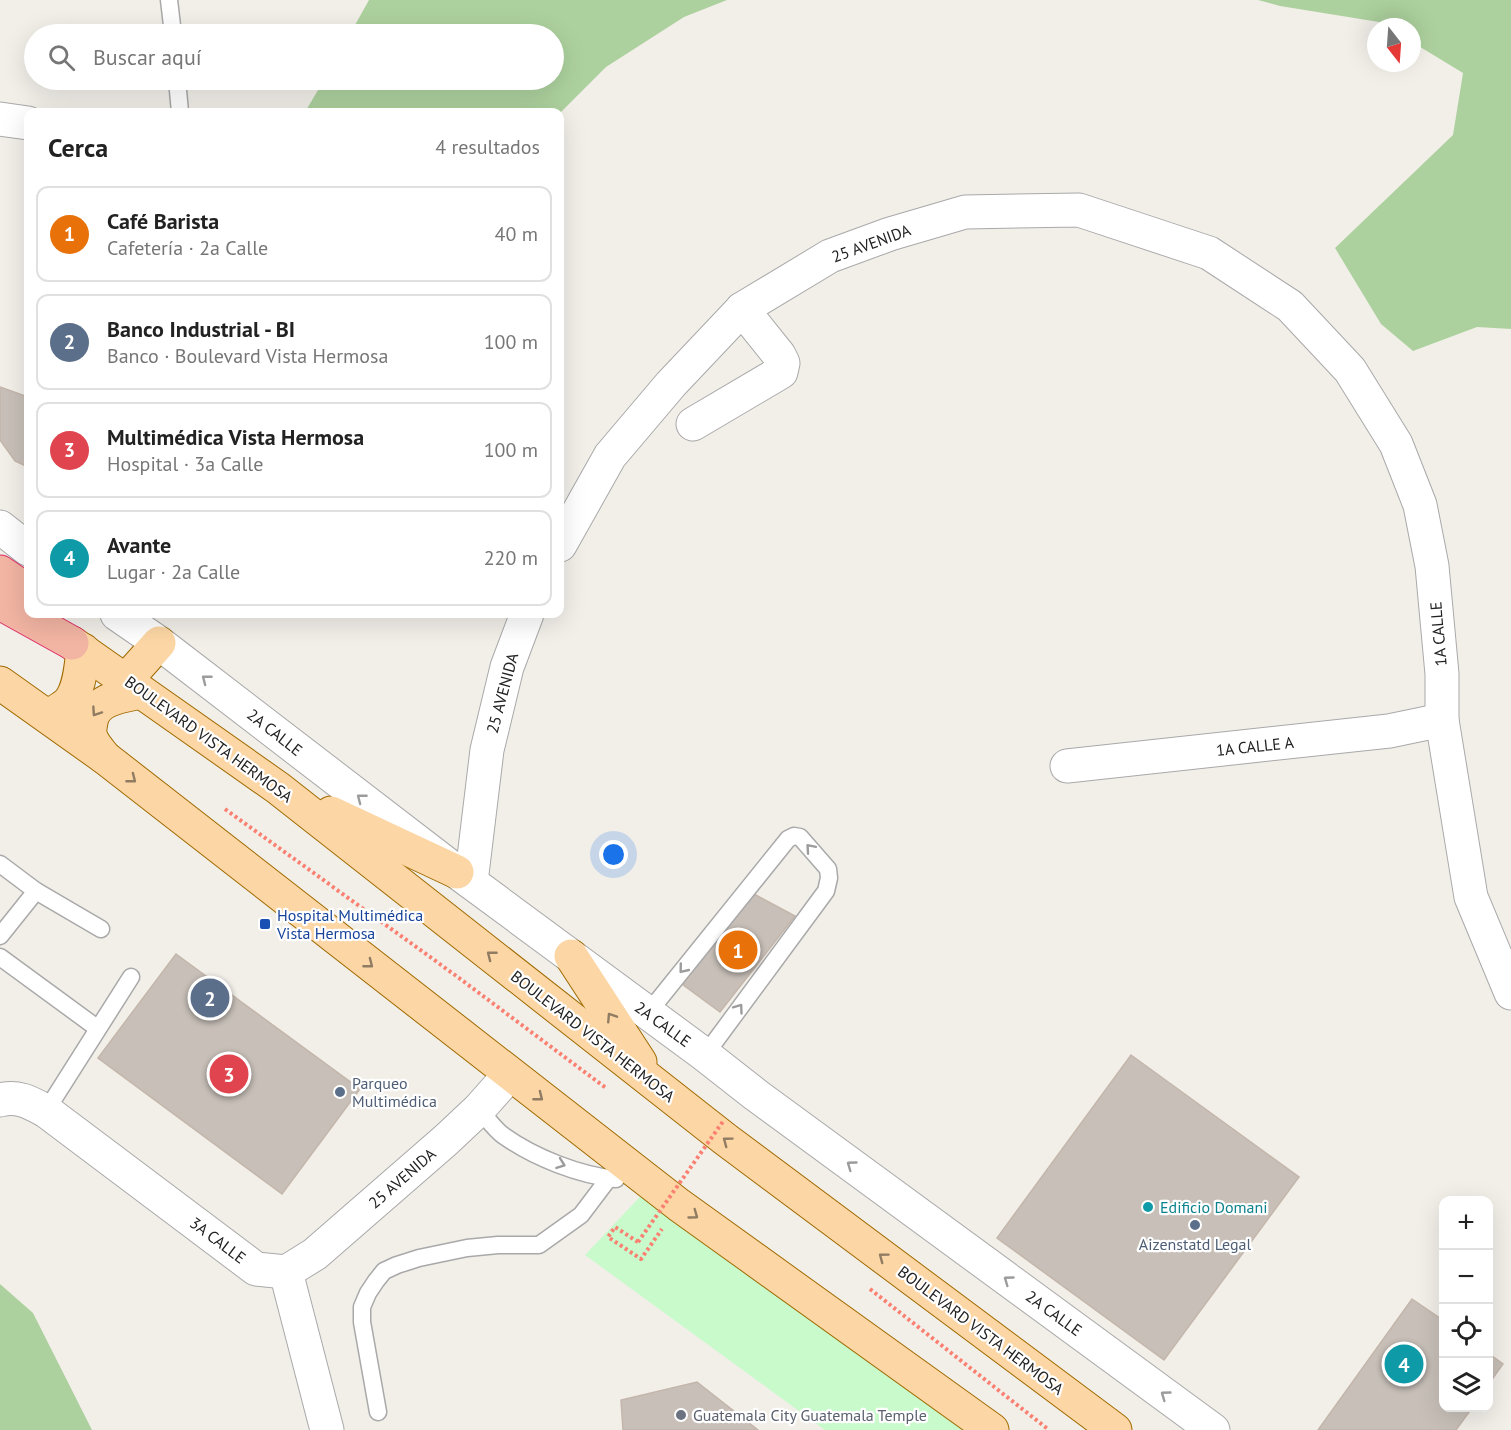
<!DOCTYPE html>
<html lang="es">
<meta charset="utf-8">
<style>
:root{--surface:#fff;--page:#f6f6f6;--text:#222;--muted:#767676;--line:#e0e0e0;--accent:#0f766e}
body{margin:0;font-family:"PT Sans",sans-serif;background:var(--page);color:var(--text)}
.controls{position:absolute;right:18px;bottom:18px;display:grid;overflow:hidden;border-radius:12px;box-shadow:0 6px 24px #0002}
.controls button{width:54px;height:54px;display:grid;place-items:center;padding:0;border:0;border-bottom:2px solid var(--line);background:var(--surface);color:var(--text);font:30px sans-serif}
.compass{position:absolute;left:1367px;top:18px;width:54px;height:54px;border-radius:50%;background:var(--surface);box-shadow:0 6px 24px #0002;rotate:163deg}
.you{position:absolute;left:614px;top:855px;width:21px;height:21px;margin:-15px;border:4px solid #fff;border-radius:50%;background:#1a73e8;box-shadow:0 0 0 9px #1a73e833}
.badge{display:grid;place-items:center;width:39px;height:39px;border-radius:50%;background:var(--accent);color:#fff;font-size:20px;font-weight:700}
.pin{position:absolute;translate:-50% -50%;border:3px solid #fff;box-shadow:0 2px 6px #0006}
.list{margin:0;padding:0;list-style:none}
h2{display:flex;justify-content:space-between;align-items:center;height:78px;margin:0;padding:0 24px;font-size:26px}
h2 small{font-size:20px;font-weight:400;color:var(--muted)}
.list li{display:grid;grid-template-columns:39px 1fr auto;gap:18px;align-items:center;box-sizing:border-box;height:96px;margin:0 12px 12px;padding:0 12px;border:2px solid var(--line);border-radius:12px}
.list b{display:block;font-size:22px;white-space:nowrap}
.list p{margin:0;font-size:20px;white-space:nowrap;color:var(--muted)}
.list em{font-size:20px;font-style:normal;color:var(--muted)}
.icon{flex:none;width:33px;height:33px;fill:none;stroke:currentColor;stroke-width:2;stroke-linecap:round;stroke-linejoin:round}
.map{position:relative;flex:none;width:1511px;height:1430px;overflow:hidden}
.search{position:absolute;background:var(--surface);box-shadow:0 6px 24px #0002;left:24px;top:24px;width:540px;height:66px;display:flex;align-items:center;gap:15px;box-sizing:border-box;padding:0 21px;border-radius:33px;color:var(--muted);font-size:22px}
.panel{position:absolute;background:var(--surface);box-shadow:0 6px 24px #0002;left:24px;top:108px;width:540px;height:510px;border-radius:12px}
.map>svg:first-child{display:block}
.forest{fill:#add19e}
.park{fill:#c8facc}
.building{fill:#c7bfb8;stroke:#c4b6ab;stroke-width:1.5}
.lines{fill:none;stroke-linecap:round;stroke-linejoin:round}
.service-casing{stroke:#a9a9a9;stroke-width:19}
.minor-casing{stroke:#a9a9a9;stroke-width:35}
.tertiary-casing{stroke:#a9a9a9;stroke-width:35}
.primary-casing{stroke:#a06b00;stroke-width:35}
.trunk-casing{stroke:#dc2a67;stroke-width:35}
.path{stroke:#fa8072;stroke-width:4;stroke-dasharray:3 3;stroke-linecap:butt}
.service{stroke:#fff;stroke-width:16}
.minor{stroke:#fff;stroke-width:33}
.tertiary{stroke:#fff;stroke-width:33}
.primary{stroke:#fcd6a4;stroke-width:33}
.trunk{stroke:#f2b4a3;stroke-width:33}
.path-bridge{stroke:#fa8072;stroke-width:4;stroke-dasharray:3 3;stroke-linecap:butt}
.oneway{stroke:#9c9c9c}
.oneway2{stroke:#8f7c63}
.transit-dot{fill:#1a4fb4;stroke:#fff;stroke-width:2}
.service-dot{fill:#5c6f8a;stroke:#fff;stroke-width:2}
.culture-dot{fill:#0f9aa8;stroke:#fff;stroke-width:2}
.worship-dot{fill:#6b7280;stroke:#fff;stroke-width:2}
.labels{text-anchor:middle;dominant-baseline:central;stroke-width:4.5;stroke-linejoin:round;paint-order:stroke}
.street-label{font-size:16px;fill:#222;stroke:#fff}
.transit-label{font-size:16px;fill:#164399;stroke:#fff;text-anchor:start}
.service-label{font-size:16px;fill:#4e5e75;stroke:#fff;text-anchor:start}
.culture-label{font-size:16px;fill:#0d838f;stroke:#fff;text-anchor:start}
.worship-label{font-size:16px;fill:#5b616d;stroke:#fff;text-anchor:start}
</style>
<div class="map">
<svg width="1511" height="1430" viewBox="0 0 1511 1430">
<rect width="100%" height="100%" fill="#f2efe9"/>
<g class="forest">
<path d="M369,0h358l-43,17 -78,50 -46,46 -255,-1 19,-32h230v-46h-204z"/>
<path d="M1258,0h253v329l-34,-2 -64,24 -32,-27 -46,-76 118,-113 10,-62 -51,-31v-15h-25l-8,-5 -99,-16z"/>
<path d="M0,1284l33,29 59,117h-92z"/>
</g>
<path class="park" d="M652,1184l332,246h-159l-240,-175z"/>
<g class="building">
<path d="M0,387l28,10v70l-13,-6 -15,-21z"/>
<path d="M750,892l45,24 -75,96 -38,-28z"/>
<path d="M176,954l184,135 -78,105 -184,-136z"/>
<path d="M1131,1055l168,122 -135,183 -167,-122z"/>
<path d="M1412,1299l32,22v87h28l-16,22h-138z"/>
<path d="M1488,1353l15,11 -15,21z"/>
<path d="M697,1382l61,48h-135l-2,-30z"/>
</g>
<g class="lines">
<g class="service-casing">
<g id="service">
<path d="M169,0l4,34"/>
<path d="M177,80l3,32"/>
<path d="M0,864l36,27"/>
<path d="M0,936l36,-45 65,38"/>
<path d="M0,957l97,71"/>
<path d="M648,1013l140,-174 6,-3 6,1 28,32 1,9 -3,13 -121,164"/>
<path d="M479,1109c8,9 16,21 25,27 31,22 75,39 112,43"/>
<path d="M46,1111l85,-134"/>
<path d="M378,1412l-16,-90v-15l6,-14 8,-12 8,-10 13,-6 22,-7 48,-10 31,-3h41l42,-30 28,-37"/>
</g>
</g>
<g class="minor-casing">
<g id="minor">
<path d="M0,119l28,4"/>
<path d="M693,424l88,-52 2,-9 -4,-8 -37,-46"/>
<path d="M560,545l50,-89 61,-72 71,-75 88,-53 60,-22 75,-22 114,-2 130,43 81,53 60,64 46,74 24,61 12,61 10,108v46l29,177 40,96"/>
<path d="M1067,766l322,-35 53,-11"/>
<path d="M471,882l16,-132 20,-83 20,-53"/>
<path d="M0,1100c18,-5 31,3 46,11l210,158 30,3"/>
<path d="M286,1272l29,-18 131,-114 33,-31 31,-35"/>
<path d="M286,1272l41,158"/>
</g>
</g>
<g class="tertiary-casing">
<g id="tertiary">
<path d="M0,527l28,22"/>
<path d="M117,614l42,29 298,229 248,183 51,40 457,335"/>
</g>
</g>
<g class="primary-casing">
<g id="primary">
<path d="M72,643l206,145 447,351 390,291"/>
<path d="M126,680l33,-37"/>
<path d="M0,683l104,74 575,448 313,225"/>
<path d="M48,716c7,-4 15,-8 21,-14 11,-13 12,-36 14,-52"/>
<path d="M104,757c-4,-6 -11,-13 -13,-20 -2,-4 -1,-10 0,-15 3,-23 31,-26 50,-30"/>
<path d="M331,813l126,59"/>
<path d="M571,956l69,106"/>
</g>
</g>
<g class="trunk-casing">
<g id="trunk">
<path d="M0,572l28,19"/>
<path d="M0,603l72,40"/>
</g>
</g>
<g class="path">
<path d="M225,809l230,166 151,113"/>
<path d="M638,1242l-23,-15 -7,10 33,22 21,-30"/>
<path d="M870,1289l179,141"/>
</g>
<use href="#service" class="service"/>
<use href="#minor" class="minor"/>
<use href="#tertiary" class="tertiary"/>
<use href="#primary" class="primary"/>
<use href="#trunk" class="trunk"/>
<path class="path-bridge" d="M638,1242l86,-122"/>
</g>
<defs><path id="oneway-chevron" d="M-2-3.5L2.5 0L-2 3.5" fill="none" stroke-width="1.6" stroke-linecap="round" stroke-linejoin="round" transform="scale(1.5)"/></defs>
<g class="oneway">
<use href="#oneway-chevron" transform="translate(206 679) rotate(-142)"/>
<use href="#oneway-chevron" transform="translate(361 798) rotate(-142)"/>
<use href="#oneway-chevron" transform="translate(810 848) rotate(-131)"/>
<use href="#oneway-chevron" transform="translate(683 969) rotate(129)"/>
<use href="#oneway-chevron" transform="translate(739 1008) rotate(-54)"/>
<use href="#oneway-chevron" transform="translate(561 1164) rotate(20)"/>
<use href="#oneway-chevron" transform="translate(851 1165) rotate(-144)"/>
<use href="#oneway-chevron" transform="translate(1008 1280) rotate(-144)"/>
<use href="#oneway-chevron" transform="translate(1165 1395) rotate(-144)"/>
</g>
<g class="oneway2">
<use href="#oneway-chevron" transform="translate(96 712) rotate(124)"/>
<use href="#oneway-chevron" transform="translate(132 779) rotate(38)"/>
<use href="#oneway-chevron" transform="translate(491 955) rotate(-142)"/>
<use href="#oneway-chevron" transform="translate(369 964) rotate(38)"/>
<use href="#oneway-chevron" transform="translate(611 1017) rotate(-123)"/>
<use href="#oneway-chevron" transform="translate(539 1097) rotate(38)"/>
<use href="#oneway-chevron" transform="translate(727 1141) rotate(-143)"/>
<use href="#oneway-chevron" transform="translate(694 1215) rotate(36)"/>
<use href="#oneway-chevron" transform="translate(883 1257) rotate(-143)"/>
</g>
<rect class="transit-dot" x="259" y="918" width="12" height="12" rx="3"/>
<g class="service-dot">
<circle cx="340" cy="1092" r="6"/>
<circle cx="1195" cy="1225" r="6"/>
</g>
<circle class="culture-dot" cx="1148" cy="1207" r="6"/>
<circle class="worship-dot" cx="681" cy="1415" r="6"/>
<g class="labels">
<g class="street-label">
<text transform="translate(871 243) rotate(-20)">25 AVENIDA</text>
<text transform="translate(1438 634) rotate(-95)">1A CALLE</text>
<text transform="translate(502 693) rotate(-75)">25 AVENIDA</text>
<text transform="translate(275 732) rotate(38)">2A CALLE</text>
<text transform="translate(209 739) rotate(36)">BOULEVARD VISTA HERMOSA</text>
<text transform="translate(1255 746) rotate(-6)">1A CALLE A</text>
<text transform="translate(663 1024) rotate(36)">2A CALLE</text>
<text transform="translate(593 1036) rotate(38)">BOULEVARD VISTA HERMOSA</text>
<text transform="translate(402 1178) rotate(-41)">25 AVENIDA</text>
<text transform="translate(218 1240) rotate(37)">3A CALLE</text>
<text transform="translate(1054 1313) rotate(36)">2A CALLE</text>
<text transform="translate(981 1330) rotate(37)">BOULEVARD VISTA HERMOSA</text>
</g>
<g class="transit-label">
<text x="277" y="915">Hospital Multimédica<tspan x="277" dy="18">Vista Hermosa</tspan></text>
</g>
<g class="service-label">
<text x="352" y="1083">Parqueo<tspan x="352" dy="18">Multimédica</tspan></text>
<text x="1195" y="1244" text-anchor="middle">Aizenstatd Legal</text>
</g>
<g class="culture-label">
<text x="1160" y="1207">Edificio Domani</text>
</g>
<g class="worship-label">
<text x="693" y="1415">Guatemala City Guatemala Temple</text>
</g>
</g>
</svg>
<div class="controls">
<button>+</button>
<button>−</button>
<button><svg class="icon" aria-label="locate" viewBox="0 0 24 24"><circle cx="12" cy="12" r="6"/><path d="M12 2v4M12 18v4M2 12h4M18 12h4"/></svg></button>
<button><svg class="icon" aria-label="layers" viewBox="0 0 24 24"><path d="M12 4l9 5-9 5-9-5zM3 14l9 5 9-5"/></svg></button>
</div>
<svg class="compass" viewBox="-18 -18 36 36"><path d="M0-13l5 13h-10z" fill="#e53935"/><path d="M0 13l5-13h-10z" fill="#767676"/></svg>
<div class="you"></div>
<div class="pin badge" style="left:738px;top:950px;background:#e8710a">1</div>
<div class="pin badge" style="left:210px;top:998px;background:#5c6f8a">2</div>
<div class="pin badge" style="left:229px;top:1074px;background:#e0444e">3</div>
<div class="pin badge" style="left:1404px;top:1364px;background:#0f9aa8">4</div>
<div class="search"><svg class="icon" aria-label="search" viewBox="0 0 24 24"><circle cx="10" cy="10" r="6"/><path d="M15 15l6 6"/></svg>Buscar aquí</div>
<section class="panel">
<h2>Cerca<small>4 resultados</small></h2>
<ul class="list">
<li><span class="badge" style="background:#e8710a">1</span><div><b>Café Barista</b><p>Cafetería · 2a Calle</p></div><em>40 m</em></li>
<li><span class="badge" style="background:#5c6f8a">2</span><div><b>Banco Industrial - BI</b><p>Banco · Boulevard Vista Hermosa</p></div><em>100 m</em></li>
<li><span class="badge" style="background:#e0444e">3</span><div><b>Multimédica Vista Hermosa</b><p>Hospital · 3a Calle</p></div><em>100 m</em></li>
<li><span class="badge" style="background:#0f9aa8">4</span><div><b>Avante</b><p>Lugar · 2a Calle</p></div><em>220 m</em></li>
</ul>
</section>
</div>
